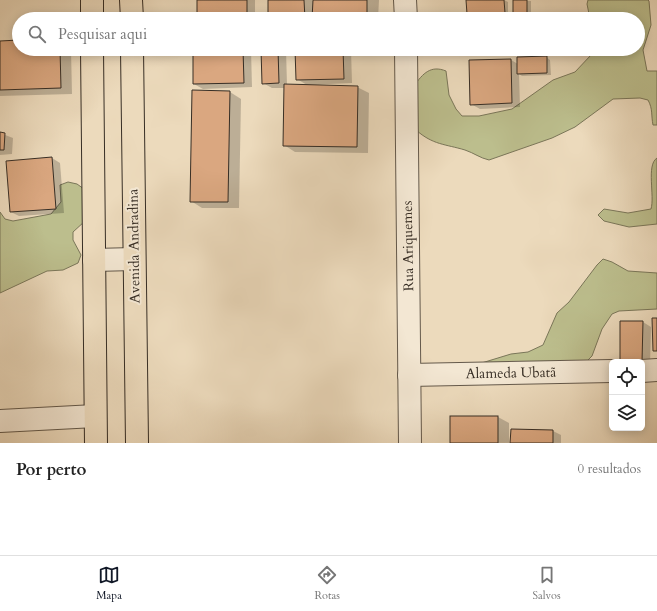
<!DOCTYPE html>
<html lang="pt">
<meta charset="utf-8">
<style>
:root{--surface:#fff;--page:#f6f6f6;--text:#222;--muted:#767676;--line:#e0e0e0;--accent:#111827}
body{margin:0;font-family:Cardo,serif;background:var(--page);color:var(--text)}
.controls{position:absolute;right:12px;bottom:12px;display:grid;overflow:hidden;border-radius:6px;box-shadow:0 2px 10px #0003}
.controls button{width:36px;height:36px;display:grid;place-items:center;padding:0;border:0;border-bottom:1px solid var(--line);background:var(--surface);color:var(--text);font:20px sans-serif}
.list{margin:0;padding:0;list-style:none}
h2{display:flex;justify-content:space-between;align-items:center;height:52px;margin:0;padding:0 16px;font-size:17px}
h2 small{font-size:13px;font-weight:400;color:var(--muted)}
.icon{flex:none;width:22px;height:22px;fill:none;stroke:currentColor;stroke-width:2;stroke-linecap:round;stroke-linejoin:round}
.map{position:relative;flex:none;width:657px;height:443px;overflow:hidden}
.search{position:absolute;background:var(--surface);box-shadow:0 2px 10px #0003;left:12px;right:12px;top:12px;height:44px;display:flex;align-items:center;gap:10px;box-sizing:border-box;padding:0 14px;border-radius:22px;color:var(--muted);font-size:15px}
.sheet{height:112px;background:var(--surface)}
nav{display:flex;justify-content:space-around;align-items:center;box-sizing:border-box;height:56px;border-top:1px solid var(--line);background:var(--surface);font-size:11px;color:var(--muted)}
nav a{display:grid;justify-items:center;gap:2px}
nav .on{color:var(--accent)}
.map>svg:first-child{display:block}
.green{fill:#bcbe8d;stroke:#7a7659}
.shadow{fill:#0003}
.building{fill:#daa780;stroke:#372e25}
.lines{fill:none;stroke-linecap:round;stroke-linejoin:round}
.minor-casing{stroke:#64594b;stroke-width:24}
.major-casing{stroke:#372e25;stroke-width:24}
.minor{stroke:#f3e7d3;stroke-width:22}
.major{stroke:#ecdabc;stroke-width:22}
.labels{text-anchor:middle;dominant-baseline:central;stroke-width:4;stroke-linejoin:round;paint-order:stroke}
.street-label{font-size:14px;fill:#372e25;stroke:#f3e7d3}
</style>
<div class="map">
<svg width="657" height="443" viewBox="0 0 657 443">
<rect width="100%" height="100%" fill="#ecdabc"/>
<filter id="stains"><feTurbulence type="fractalNoise" baseFrequency=".005" numOctaves="4"/><feColorMatrix values="0 0 0 0 .2 0 0 0 0 .09 0 0 0 0 .02 0 0 0 .5 -.17"/></filter>
<radialGradient id="worn" r=".72"><stop offset=".6" stop-color="#630" stop-opacity="0"/><stop offset="1" stop-color="#630" stop-opacity=".3"/></radialGradient>
<g class="green">
<path d="M588,0h60l1,1 2,24 -8,25 4,21h10v54h-4c-2,-10 0,-16 -5,-25l-8,-2 -27,1 -38,28 -23,11 -63,22c-9,-2 -15,-7 -24,-10 -20,-6 -32,-5 -49,-20l-2,-44c9,-13 17,-21 32,-15l3,24 7,14 6,7h17l33,-7 41,-29 22,-8 16,-17 1,-6h46v-30h-48l-3,-15z"/>
<path d="M657,158v66l-28,3 -25,-6 -6,-6 6,-6 24,4 23,-4c4,-13 -5,-44 6,-51z"/>
<path d="M68,182l9,2 7,5 1,32 -12,11v8l8,15 -3,8 -15,7 -16,1 -47,22v-81l5,7 8,2 38,-7 10,-12 -1,-17z"/>
<path d="M603,259l9,3 16,9 29,2v36l-38,2 -7,3 -10,15 -10,27 -6,6 -111,3 36,-11 17,-2 15,-7 14,-32 12,-11 28,-37z"/>
</g>
<g class="shadow">
<rect x="198" y="0" width="57" height="19"/>
<path d="M269,0h43v1l2,-1h65l-1,19h-109z"/>
<path d="M504,0l4,2v12l-36,1 -4,-2z"/>
<path d="M514,0l17,1v18h-17z"/>
<path d="M19,41v8h52l1,45 -72,2v-54z"/>
<path d="M194,49h57l1,38 -49,2 -9,-5z"/>
<path d="M262,49h24l1,36 70,2 12,6 -1,60 -73,-1 -11,-7 1,-57h-13l-9,-5z"/>
<path d="M296,49h55l1,34 -45,2 -10,-6z"/>
<path d="M450,49h15v2z"/>
<path d="M546,57l4,3 1,15 -29,1 -3,-2 1,33 -40,2 -9,-5 40,-44 7,4z"/>
<path d="M230,92l11,7 -2,109h-37l-11,-7z"/>
<path d="M0,133l13,5 -1,16 -12,1z"/>
<path d="M52,158l8,5 4,50 -45,3 -8,-4z"/>
<path d="M643,322l8,5 -1,39 -8,-4h-20z"/>
<path d="M498,417l11,6v20h-58z"/>
<path d="M511,430l42,1 8,4v8h-50z"/>
</g>
<g class="building">
<rect x="197" y="0" width="50" height="19"/>
<path d="M268,0h36l1,19h-37z"/>
<path d="M313,0h54v19h-55z"/>
<path d="M466,0h38l1,13 -38,1z"/>
<rect x="513" y="0" width="14" height="19"/>
<path d="M19,40v9h41l1,39 -61,2v-49z"/>
<path d="M193,49h50l1,34 -51,1z"/>
<path d="M261,49h17l1,34 -17,1z"/>
<path d="M295,49h48l1,30 -48,1z"/>
<path d="M547,56v17l-30,1v-17z"/>
<path d="M511,59l1,44 -42,2 -1,-45z"/>
<path d="M284,84l74,2 -1,61 -74,-1z"/>
<path d="M192,90l38,1 -2,111h-38z"/>
<path d="M0,132l5,1 -1,17h-4z"/>
<path d="M52,157l4,52 -46,3 -4,-51z"/>
<path d="M652,318h5v33h-4z"/>
<path d="M620,321h23l-1,41h-22z"/>
<rect x="450" y="416" width="48" height="27"/>
<path d="M511,429l42,1v13h-43z"/>
</g>
<g class="lines">
<g class="minor-casing">
<g id="minor">
<path d="M405,0l1,19"/>
<path d="M406,49l4,394"/>
<path d="M94,260l40,-1"/>
<path d="M642,371l15,-1"/>
<path d="M409,375l203,-4"/>
<path d="M0,421l95,-5"/>
</g>
</g>
<g class="major-casing">
<g id="major">
<path d="M92,0v19"/>
<path d="M131,0l1,19"/>
<path d="M92,49l4,394"/>
<path d="M132,49l5,394"/>
</g>
</g>
<use href="#minor" class="minor"/>
<use href="#major" class="major"/>
</g>
<g class="labels">
<g class="street-label">
<text transform="translate(134 246) rotate(-91)">Avenida Andradina</text>
<text transform="translate(408 246) rotate(-91)">Rua Ariquemes</text>
<text transform="translate(511 373) rotate(-1)">Alameda Ubatã</text>
</g>
</g>
<rect width="100%" height="100%" filter="url(#stains)"/>
<rect width="100%" height="100%" fill="url(#worn)"/>
</svg>
<div class="controls">
<button><svg class="icon" aria-label="locate" viewBox="0 0 24 24"><circle cx="12" cy="12" r="6"/><path d="M12 2v4M12 18v4M2 12h4M18 12h4"/></svg></button>
<button><svg class="icon" aria-label="layers" viewBox="0 0 24 24"><path d="M12 4l9 5-9 5-9-5zM3 14l9 5 9-5"/></svg></button>
</div>
<div class="search"><svg class="icon" aria-label="search" viewBox="0 0 24 24"><circle cx="10" cy="10" r="6"/><path d="M15 15l6 6"/></svg>Pesquisar aqui</div>
</div>
<section class="sheet">
<h2>Por perto<small>0 resultados</small></h2>
<ul class="list">
</ul>
</section>
<nav>
<a class="on"><svg class="icon" aria-label="map" viewBox="0 0 24 24"><path d="M3 6l6-2 6 2 6-2v14l-6 2-6-2-6 2zM9 4v14M15 6v14"/></svg>Mapa</a>
<a><svg class="icon" aria-label="directions" viewBox="0 0 24 24"><path d="M12 3l9 9-9 9-9-9zM9 14v-3h6M13 9l2 2-2 2"/></svg>Rotas</a>
<a><svg class="icon" aria-label="saved" viewBox="0 0 24 24"><path d="M7 4h10v16l-5-4-5 4z"/></svg>Salvos</a>
</nav>
